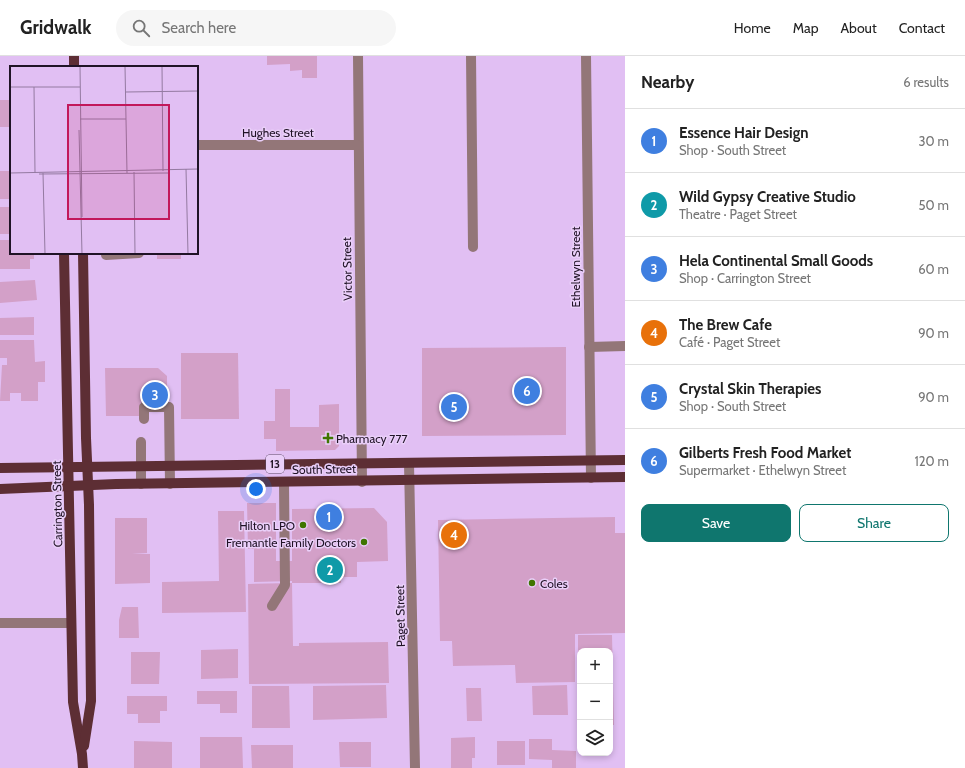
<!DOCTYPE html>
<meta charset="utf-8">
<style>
:root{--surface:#fff;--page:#f6f6f6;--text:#222;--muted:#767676;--line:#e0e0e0;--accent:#0f766e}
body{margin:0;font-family:Cabin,sans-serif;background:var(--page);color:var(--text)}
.controls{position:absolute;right:12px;bottom:12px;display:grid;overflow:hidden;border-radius:8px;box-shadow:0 2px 6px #0003}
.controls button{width:36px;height:36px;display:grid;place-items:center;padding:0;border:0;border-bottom:1px solid var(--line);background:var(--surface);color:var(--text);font:20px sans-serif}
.you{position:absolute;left:256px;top:433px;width:14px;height:14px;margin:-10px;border:3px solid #fff;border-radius:50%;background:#1a73e8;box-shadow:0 0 0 6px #1a73e833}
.badge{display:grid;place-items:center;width:26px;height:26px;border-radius:50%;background:var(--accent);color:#fff;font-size:13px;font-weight:700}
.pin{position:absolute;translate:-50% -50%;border:2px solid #fff;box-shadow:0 1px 4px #0006}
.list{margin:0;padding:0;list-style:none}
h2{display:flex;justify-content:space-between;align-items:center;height:52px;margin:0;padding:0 16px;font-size:17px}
h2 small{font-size:13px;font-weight:400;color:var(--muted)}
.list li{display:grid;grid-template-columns:26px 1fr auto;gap:12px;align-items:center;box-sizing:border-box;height:64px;padding:0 16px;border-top:1px solid var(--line)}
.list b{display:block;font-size:15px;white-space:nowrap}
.list p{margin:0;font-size:13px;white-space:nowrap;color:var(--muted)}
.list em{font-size:13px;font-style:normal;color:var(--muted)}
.actions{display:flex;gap:8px;padding:12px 16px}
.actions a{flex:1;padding:9px 0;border:1px solid var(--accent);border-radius:8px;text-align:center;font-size:14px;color:var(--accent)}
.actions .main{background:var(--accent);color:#fff}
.icon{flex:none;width:22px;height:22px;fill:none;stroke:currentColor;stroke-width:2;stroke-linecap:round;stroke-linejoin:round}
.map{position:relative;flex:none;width:625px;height:712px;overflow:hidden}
header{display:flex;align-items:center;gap:24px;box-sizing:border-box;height:56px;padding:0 20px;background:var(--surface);border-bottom:1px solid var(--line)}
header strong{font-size:19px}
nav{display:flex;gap:22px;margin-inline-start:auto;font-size:14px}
.search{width:280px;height:36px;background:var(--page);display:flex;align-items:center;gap:10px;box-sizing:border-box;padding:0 14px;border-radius:22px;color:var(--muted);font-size:15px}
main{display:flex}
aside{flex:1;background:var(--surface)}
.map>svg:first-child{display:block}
.building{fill:#d3a0c8}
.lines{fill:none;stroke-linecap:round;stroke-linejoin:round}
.minor{stroke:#937678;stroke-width:10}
.major{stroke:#5d2e34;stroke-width:10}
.poi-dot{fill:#3f7500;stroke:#eacff9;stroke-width:1.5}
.labels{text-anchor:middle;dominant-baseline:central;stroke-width:3;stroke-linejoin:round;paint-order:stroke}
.shield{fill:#eacff9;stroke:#5d4b65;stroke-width:1}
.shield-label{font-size:11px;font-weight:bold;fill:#201326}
.street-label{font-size:12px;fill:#201326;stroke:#eacff9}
.poi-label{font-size:12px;fill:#201326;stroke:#eacff9;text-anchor:start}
.inset-road{fill:none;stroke:#947aa1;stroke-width:1}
.view{fill:#c2185b;fill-opacity:0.15;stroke:#c2185b;stroke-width:2}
.inset-edge{fill:none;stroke:#201326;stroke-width:2}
</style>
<header>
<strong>Gridwalk</strong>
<div class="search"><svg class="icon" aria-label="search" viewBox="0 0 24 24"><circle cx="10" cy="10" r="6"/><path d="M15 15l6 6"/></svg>Search here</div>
<nav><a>Home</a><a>Map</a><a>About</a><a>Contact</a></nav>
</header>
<main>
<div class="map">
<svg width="625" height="712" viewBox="0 0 625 712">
<rect width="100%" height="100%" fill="#e1bff3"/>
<g class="building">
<path d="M267,0h50v22h-15v-8l-12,1v-7l-23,1z"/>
<rect x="0" y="44" width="11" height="27"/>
<rect x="0" y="115" width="11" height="28"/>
<rect x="0" y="151" width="11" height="27"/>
<path d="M0,184h11v13h23v6h-4v10h-30z"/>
<rect x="157" y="197" width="24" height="6"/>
<path d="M35,224l2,20 -37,3v-21z"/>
<path d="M34,261v18h-34v-17z"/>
<path d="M0,284h34l1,22 10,-1v21h-7v19h-17v-8h-11v8h-10l2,-36h5v-7h-7z"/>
<path d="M566,291v88l-144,1v-88z"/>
<path d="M181,297h57l1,66h-58z"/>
<path d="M105,312h53l9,8v27h-27v13h-34z"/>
<path d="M275,333h15v38h29v-22l20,-1v42l-4,4 -59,1v-12h-12v-18h11z"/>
<path d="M247,447h29v58h16v-52l82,-1 13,14 1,39 -31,1v15h-16v6h-49v-2l-38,1v-33h-6z"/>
<path d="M218,455h26l2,101 -84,1v-31l57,-1z"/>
<path d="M615,461v16h10v100l-50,1v48l-59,1 -1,-18 -62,1 -1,-25h-12l-2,-121z"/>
<path d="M115,462h32v35l-15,1h18v29l-35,1z"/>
<path d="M292,527l1,63h6v-3l89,-1 1,41 -140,1 -1,-100z"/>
<path d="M122,551h16l1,31h-20v-18z"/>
<path d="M578,579h34l1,45h-3v-29h-30v29h-2z"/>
<path d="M238,593v29l-37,1v-29z"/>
<path d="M131,596h29l-1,32h-28z"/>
<path d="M610,627h3l1,42h-4z"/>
<path d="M386,629l1,33 -74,2v-34z"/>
<path d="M567,629l1,30h-35l-1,-29z"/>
<path d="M252,630h37l1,42h-38z"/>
<path d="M466,632h15l1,33h-15z"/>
<path d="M197,635h40v22h-17v-9h-23z"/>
<path d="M127,640h40v15h-7v12h-22v-9h-11z"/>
<path d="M200,681h42l1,31h-43z"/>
<path d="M475,681v21h-3v10h-21v-30z"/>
<path d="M529,683h23v11l24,1v17h-24v-8l-23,-1z"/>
<path d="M134,685l38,1v26h-38z"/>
<rect x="497" y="685" width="28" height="24"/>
<path d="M339,686h32v25h-31z"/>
<path d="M251,689h42v23h-41z"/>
</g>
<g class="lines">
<g class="minor">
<path d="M358,0l4,426"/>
<path d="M471,0l2,191"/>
<path d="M586,0l5,422"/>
<path d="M197,89h161"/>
<path d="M106,197v2l33,-2"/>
<path d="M589,291l36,-1"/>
<path d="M144,363v-12h25l1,77"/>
<path d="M141,386v42"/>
<path d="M409,407l6,305"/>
<path d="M272,550l13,-21 -1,-102"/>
<path d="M0,567h71"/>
</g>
<g class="major">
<path d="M74,0v11"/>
<path d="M64,197l9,449 9,52 1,14"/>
<path d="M83,197l3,185 3,67 2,196 -7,45"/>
<path d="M0,412l625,-8"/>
<path d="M0,433l116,-5 509,-7"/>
</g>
</g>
<g class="poi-dot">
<path d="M326 376h4v4h4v4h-4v4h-4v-4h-4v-4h4z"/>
<circle cx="303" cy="469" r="4"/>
<circle cx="364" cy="486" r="4"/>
<circle cx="532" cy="527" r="4"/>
</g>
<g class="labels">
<rect class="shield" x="266" y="399" width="18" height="18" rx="3"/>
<g class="shield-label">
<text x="275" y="408">13</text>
</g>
<g class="street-label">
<text x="278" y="76">Hughes Street</text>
<text transform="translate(575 211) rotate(-90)">Ethelwyn Street</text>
<text transform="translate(347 213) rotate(-91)">Victor Street</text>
<text transform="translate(324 413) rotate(-1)">South Street</text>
<text transform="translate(57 448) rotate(-91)">Carrington Street</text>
<text transform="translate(400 560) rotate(-91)">Paget Street</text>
</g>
<g class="poi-label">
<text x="336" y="382">Pharmacy 777</text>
<text x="295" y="469" text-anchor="end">Hilton LPO</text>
<text x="356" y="486" text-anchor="end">Fremantle Family Doctors</text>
<text x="540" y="527">Coles</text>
</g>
</g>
<g transform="translate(10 10)">
<rect width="188" height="188" fill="#e1bff3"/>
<path class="inset-road" d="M70,0l2,151M115,0l2,107M152,0l1,105M0,21h70M24,21l1,86M116,26l72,-1M70,53h46M69,64l3,124M176,103l2,85M124,106l1,82M0,107l188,-4M33,107l2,81M29,108l129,-1"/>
<path class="view" d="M58,39h101v114h-101z"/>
<rect width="188" height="188" class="inset-edge"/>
</g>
</svg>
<div class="controls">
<button>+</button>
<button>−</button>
<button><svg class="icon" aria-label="layers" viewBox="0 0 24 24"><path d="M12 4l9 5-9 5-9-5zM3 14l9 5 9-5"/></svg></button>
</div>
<div class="you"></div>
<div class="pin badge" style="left:329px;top:461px;background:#3f7fe0">1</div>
<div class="pin badge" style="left:330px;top:514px;background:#0f9aa8">2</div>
<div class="pin badge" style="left:155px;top:339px;background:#3f7fe0">3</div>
<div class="pin badge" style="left:454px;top:479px;background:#e8710a">4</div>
<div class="pin badge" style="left:454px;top:351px;background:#3f7fe0">5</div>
<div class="pin badge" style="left:527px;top:335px;background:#3f7fe0">6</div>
</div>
<aside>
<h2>Nearby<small>6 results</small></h2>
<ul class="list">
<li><span class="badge" style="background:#3f7fe0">1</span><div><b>Essence Hair Design</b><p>Shop · South Street</p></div><em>30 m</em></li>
<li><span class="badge" style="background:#0f9aa8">2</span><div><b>Wild Gypsy Creative Studio</b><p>Theatre · Paget Street</p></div><em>50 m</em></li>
<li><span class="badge" style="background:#3f7fe0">3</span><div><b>Hela Continental Small Goods</b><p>Shop · Carrington Street</p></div><em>60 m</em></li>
<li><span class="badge" style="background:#e8710a">4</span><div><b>The Brew Cafe</b><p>Café · Paget Street</p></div><em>90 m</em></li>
<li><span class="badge" style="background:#3f7fe0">5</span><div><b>Crystal Skin Therapies</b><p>Shop · South Street</p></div><em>90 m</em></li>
<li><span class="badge" style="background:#3f7fe0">6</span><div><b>Gilberts Fresh Food Market</b><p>Supermarket · Ethelwyn Street</p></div><em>120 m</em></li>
</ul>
<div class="actions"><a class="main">Save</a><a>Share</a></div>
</aside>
</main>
